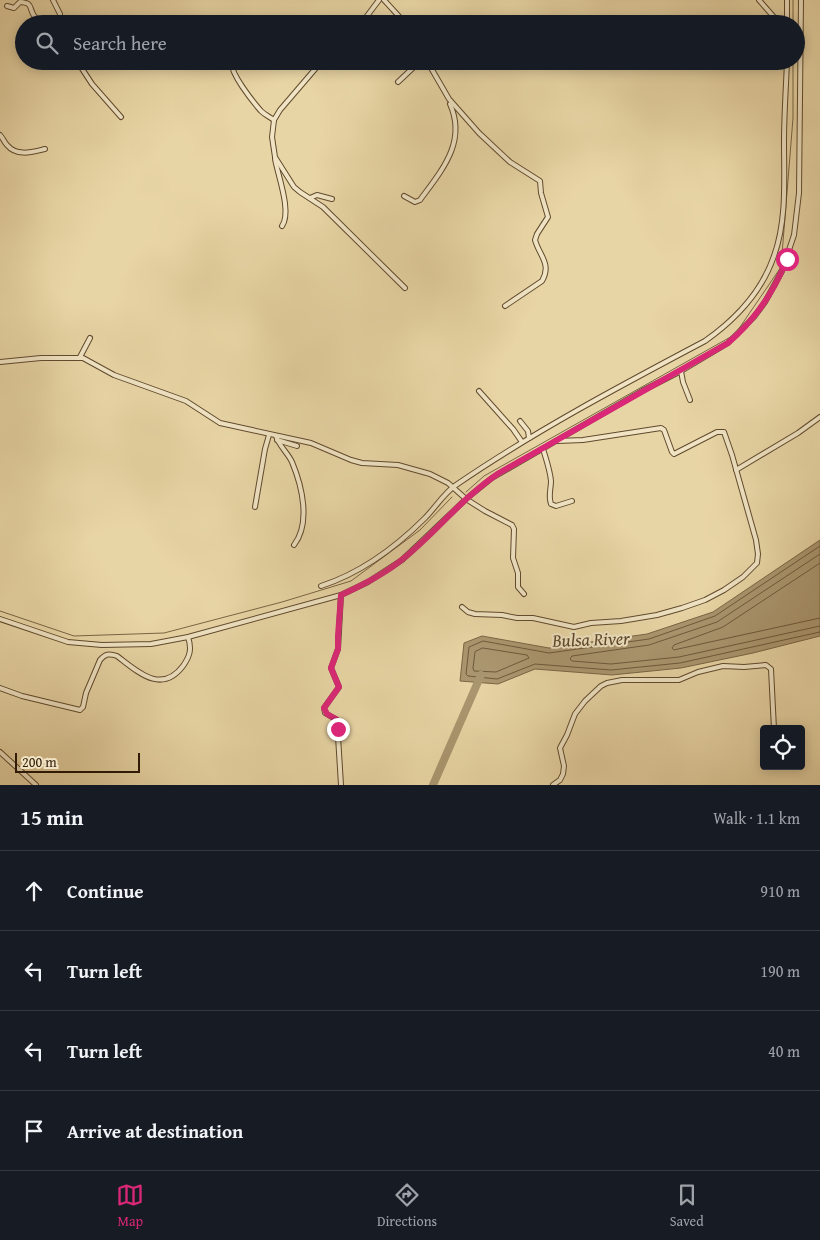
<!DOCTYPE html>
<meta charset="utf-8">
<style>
:root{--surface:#171b24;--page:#242831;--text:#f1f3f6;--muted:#9ea1a6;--line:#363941;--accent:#db2777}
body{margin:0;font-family:"Gentium Book Plus",serif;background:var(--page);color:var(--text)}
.controls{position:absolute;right:15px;bottom:15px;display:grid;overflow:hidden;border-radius:5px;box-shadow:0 2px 12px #0003}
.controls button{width:45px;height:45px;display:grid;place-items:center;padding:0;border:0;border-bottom:1px solid var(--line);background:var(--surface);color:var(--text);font:25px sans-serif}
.scale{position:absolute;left:15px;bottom:12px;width:125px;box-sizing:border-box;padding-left:5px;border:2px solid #321c07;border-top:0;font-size:14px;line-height:18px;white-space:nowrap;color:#321c07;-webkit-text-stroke:4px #f0e4c4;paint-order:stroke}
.stop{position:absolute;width:15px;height:15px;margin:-11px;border:4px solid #db2777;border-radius:50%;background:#fff}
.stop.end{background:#db2777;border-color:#fff;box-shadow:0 1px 5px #0008}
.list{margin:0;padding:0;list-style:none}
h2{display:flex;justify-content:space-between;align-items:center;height:65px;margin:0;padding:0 20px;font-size:21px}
h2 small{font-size:16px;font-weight:400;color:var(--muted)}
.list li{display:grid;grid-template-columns:32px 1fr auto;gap:15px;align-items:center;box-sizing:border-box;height:80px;padding:0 20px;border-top:1px solid var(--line)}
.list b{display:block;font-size:19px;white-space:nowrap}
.list em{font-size:16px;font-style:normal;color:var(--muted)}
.icon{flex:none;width:28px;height:28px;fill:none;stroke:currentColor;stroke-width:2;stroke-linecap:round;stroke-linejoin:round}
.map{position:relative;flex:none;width:820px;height:785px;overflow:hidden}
.search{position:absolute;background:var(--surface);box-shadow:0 2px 12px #0003;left:15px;right:15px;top:15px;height:55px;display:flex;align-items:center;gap:12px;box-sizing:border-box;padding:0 18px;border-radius:28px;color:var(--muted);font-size:19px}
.sheet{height:385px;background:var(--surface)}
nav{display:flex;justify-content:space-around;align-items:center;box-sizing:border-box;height:70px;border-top:1px solid var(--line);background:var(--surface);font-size:14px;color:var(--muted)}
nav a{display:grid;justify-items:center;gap:2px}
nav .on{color:var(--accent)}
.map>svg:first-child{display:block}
.water{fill:#aa966f;stroke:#7a6545}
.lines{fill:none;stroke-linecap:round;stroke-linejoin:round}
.shore{stroke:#6e593b;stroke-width:1}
.stream{stroke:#7a6545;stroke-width:1}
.river{stroke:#aa966f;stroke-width:8}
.minor-casing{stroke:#604a2e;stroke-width:6}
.minor{stroke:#f0e4c4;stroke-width:4}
.route{stroke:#db2777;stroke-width:6}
.labels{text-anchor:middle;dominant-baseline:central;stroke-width:4;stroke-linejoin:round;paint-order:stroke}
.water-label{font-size:18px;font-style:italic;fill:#5c472b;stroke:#f0e4c4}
</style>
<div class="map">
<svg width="820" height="785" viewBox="0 0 820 785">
<rect width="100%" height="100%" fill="#e8d5a5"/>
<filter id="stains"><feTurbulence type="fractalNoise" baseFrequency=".004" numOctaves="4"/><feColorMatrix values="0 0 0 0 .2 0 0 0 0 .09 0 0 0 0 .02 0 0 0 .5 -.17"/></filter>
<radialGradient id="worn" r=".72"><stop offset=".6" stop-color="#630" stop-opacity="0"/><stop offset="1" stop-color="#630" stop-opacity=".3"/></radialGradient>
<path class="water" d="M820,540v96l-67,17 -72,15 -69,7 -77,-6 -37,15 -38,-3 4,-38 18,-7 67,12 98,-14 66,-22z"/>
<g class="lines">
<g class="shore">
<path d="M820,546l-105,70 -66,23 -100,14 -66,-12 -14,6 -3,27 2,2 29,3 38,-15 76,6 69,-7 140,-31"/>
<path d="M820,554l-103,68 -68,23 -77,11 -2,3 2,2 39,3 68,-7 141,-31"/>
<path d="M820,563l-97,64 -49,18 -2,3 2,2 4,-1 142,-31"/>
<path d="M483,648l44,7 2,3 -33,14 -22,-1 -1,-3 2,-16z"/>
</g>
<g class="stream">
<path d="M793,24v-24"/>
<path d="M738,330l43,-63 12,-149v-57"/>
<path d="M466,492l18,-16 250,-141"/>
<path d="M0,611l74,25 90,-3 118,-31 69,-21 69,-51 32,-33"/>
</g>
<path class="river" d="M433,785l48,-110"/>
<g class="minor-casing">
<g id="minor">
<path d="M53,0l7,14v10"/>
<path d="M384,0l22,24"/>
<path d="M759,0l21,24"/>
<path d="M787,0v24"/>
<path d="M7,6l7,2 6,-6c12,1 9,4 13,12 2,4 6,7 9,10"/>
<path d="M361,24l18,-24"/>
<path d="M77,61l15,23 29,33"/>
<path d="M232,61c-4,10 22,42 29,50 4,4 9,6 13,9"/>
<path d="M322,61l-42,49 -6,10 -2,17 3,20 19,30 6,5 23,15 82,81"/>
<path d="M393,61l2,3"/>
<path d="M427,61l22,38 30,34 31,29 30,19 1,12 7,24 -11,17 -2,6c4,15 17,24 7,41l-37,25"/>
<path d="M398,82l18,-17 1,-4"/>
<path d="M0,135c3,3 4,7 7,10 10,12 25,7 38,4"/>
<path d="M275,159c3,17 17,53 7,67"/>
<path d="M404,196l11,6 5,-2c22,-30 47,-58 30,-96"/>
<path d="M310,198l7,-3 15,4"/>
<path d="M80,357l10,-19"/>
<path d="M0,362l41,-4h42l31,17 72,26 34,22 91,20 40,17 11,3 36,2 32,9 18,9 18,16 19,12 27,14 2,4 -1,29 5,15v14l6,7"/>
<path d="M681,371l2,11 7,18"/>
<path d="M479,391l34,38 9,13"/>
<path d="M520,421l8,10 1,7"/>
<path d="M276,436c3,10 12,17 16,26 10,24 19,61 2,83"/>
<path d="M277,440l20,6"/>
<path d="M543,449c3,10 7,21 8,32 0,8 -3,15 0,23l5,2 16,-5"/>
<path d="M736,470l62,-37 22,-16"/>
<path d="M255,507l10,-58 4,-14"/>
<path d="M321,586c40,-13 74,-38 104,-68 10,-10 19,-25 31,-33 79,-54 164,-99 249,-144 30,-21 57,-50 69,-85 13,-36 10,-77 10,-114 0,-27 2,-54 3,-81"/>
<path d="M462,607l6,5 7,2 27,1 15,3h16l41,9 17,-4 30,-2 36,-6 25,-7 23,-8 19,-10 19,-13 14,-14 1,-9 -2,-14 -24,-85 -8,-23h-7l-43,22 -2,-2 -8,-22 -3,-2 -78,12 -26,1"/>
<path d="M0,619l68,23 34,3 49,-1 37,-7 153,-42 27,-13 34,-22 64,-61 26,-21 150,-87 39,-20 47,-28 26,-26 11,-15 17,-31 12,-36 5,-42 2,-193"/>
<path d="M0,688l22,8 58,14 3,-3 3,-14 14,-33c5,-6 9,-7 17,-4 20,15 44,39 66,10 7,-10 9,-17 5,-29"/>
<path d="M0,752l36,33"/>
<path d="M801,755v2"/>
<path d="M341,785l-4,-65 -12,-7 -1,-5 15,-21 -8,-19 7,-19 3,-54"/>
<path d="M553,785l7,-5 3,-6 1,-8 -4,-18 7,-13 8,-21 10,-13 16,-15 6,-3 15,-3h57l19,-8 25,-6 21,1 22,-2 5,4 3,60"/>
</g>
</g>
<use href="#minor" class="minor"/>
</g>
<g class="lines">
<path class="route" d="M338,729l-2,-10 -9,-5 -3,-6 15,-21 -8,-19 7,-19v-13l3,-41c22,-10 44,-21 63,-37 33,-27 59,-61 95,-85l229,-130c27,-23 46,-51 59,-84"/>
</g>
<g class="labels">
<g class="water-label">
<text transform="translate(591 639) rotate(-2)">Bulsa River</text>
</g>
</g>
<rect width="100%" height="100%" filter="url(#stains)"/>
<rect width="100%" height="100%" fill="url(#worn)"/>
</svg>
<div class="controls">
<button><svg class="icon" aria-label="locate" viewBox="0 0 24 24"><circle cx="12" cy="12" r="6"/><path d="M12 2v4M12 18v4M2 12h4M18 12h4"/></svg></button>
</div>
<div class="scale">200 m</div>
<div class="stop" style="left:787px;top:259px"></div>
<div class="stop end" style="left:338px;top:729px"></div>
<div class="search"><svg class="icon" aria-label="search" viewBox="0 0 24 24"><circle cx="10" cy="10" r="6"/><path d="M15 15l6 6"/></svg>Search here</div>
</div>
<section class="sheet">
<h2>15 min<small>Walk · 1.1 km</small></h2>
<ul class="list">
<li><svg class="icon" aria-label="ahead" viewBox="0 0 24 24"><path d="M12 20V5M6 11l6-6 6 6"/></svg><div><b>Continue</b></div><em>910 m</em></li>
<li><svg class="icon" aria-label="left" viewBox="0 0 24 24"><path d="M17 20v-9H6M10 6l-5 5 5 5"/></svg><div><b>Turn left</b></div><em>190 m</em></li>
<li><svg class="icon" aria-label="left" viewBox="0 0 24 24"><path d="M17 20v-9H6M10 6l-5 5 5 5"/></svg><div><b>Turn left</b></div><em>40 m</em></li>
<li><svg class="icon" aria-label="arrive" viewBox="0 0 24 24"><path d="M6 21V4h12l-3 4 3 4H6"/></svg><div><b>Arrive at destination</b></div></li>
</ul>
</section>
<nav>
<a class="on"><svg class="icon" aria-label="map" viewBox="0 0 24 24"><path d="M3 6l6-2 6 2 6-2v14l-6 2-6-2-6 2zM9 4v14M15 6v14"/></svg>Map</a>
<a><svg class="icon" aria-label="directions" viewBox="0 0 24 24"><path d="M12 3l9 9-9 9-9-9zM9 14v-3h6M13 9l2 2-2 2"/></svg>Directions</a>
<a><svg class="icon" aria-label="saved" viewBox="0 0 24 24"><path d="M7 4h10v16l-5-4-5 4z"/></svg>Saved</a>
</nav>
